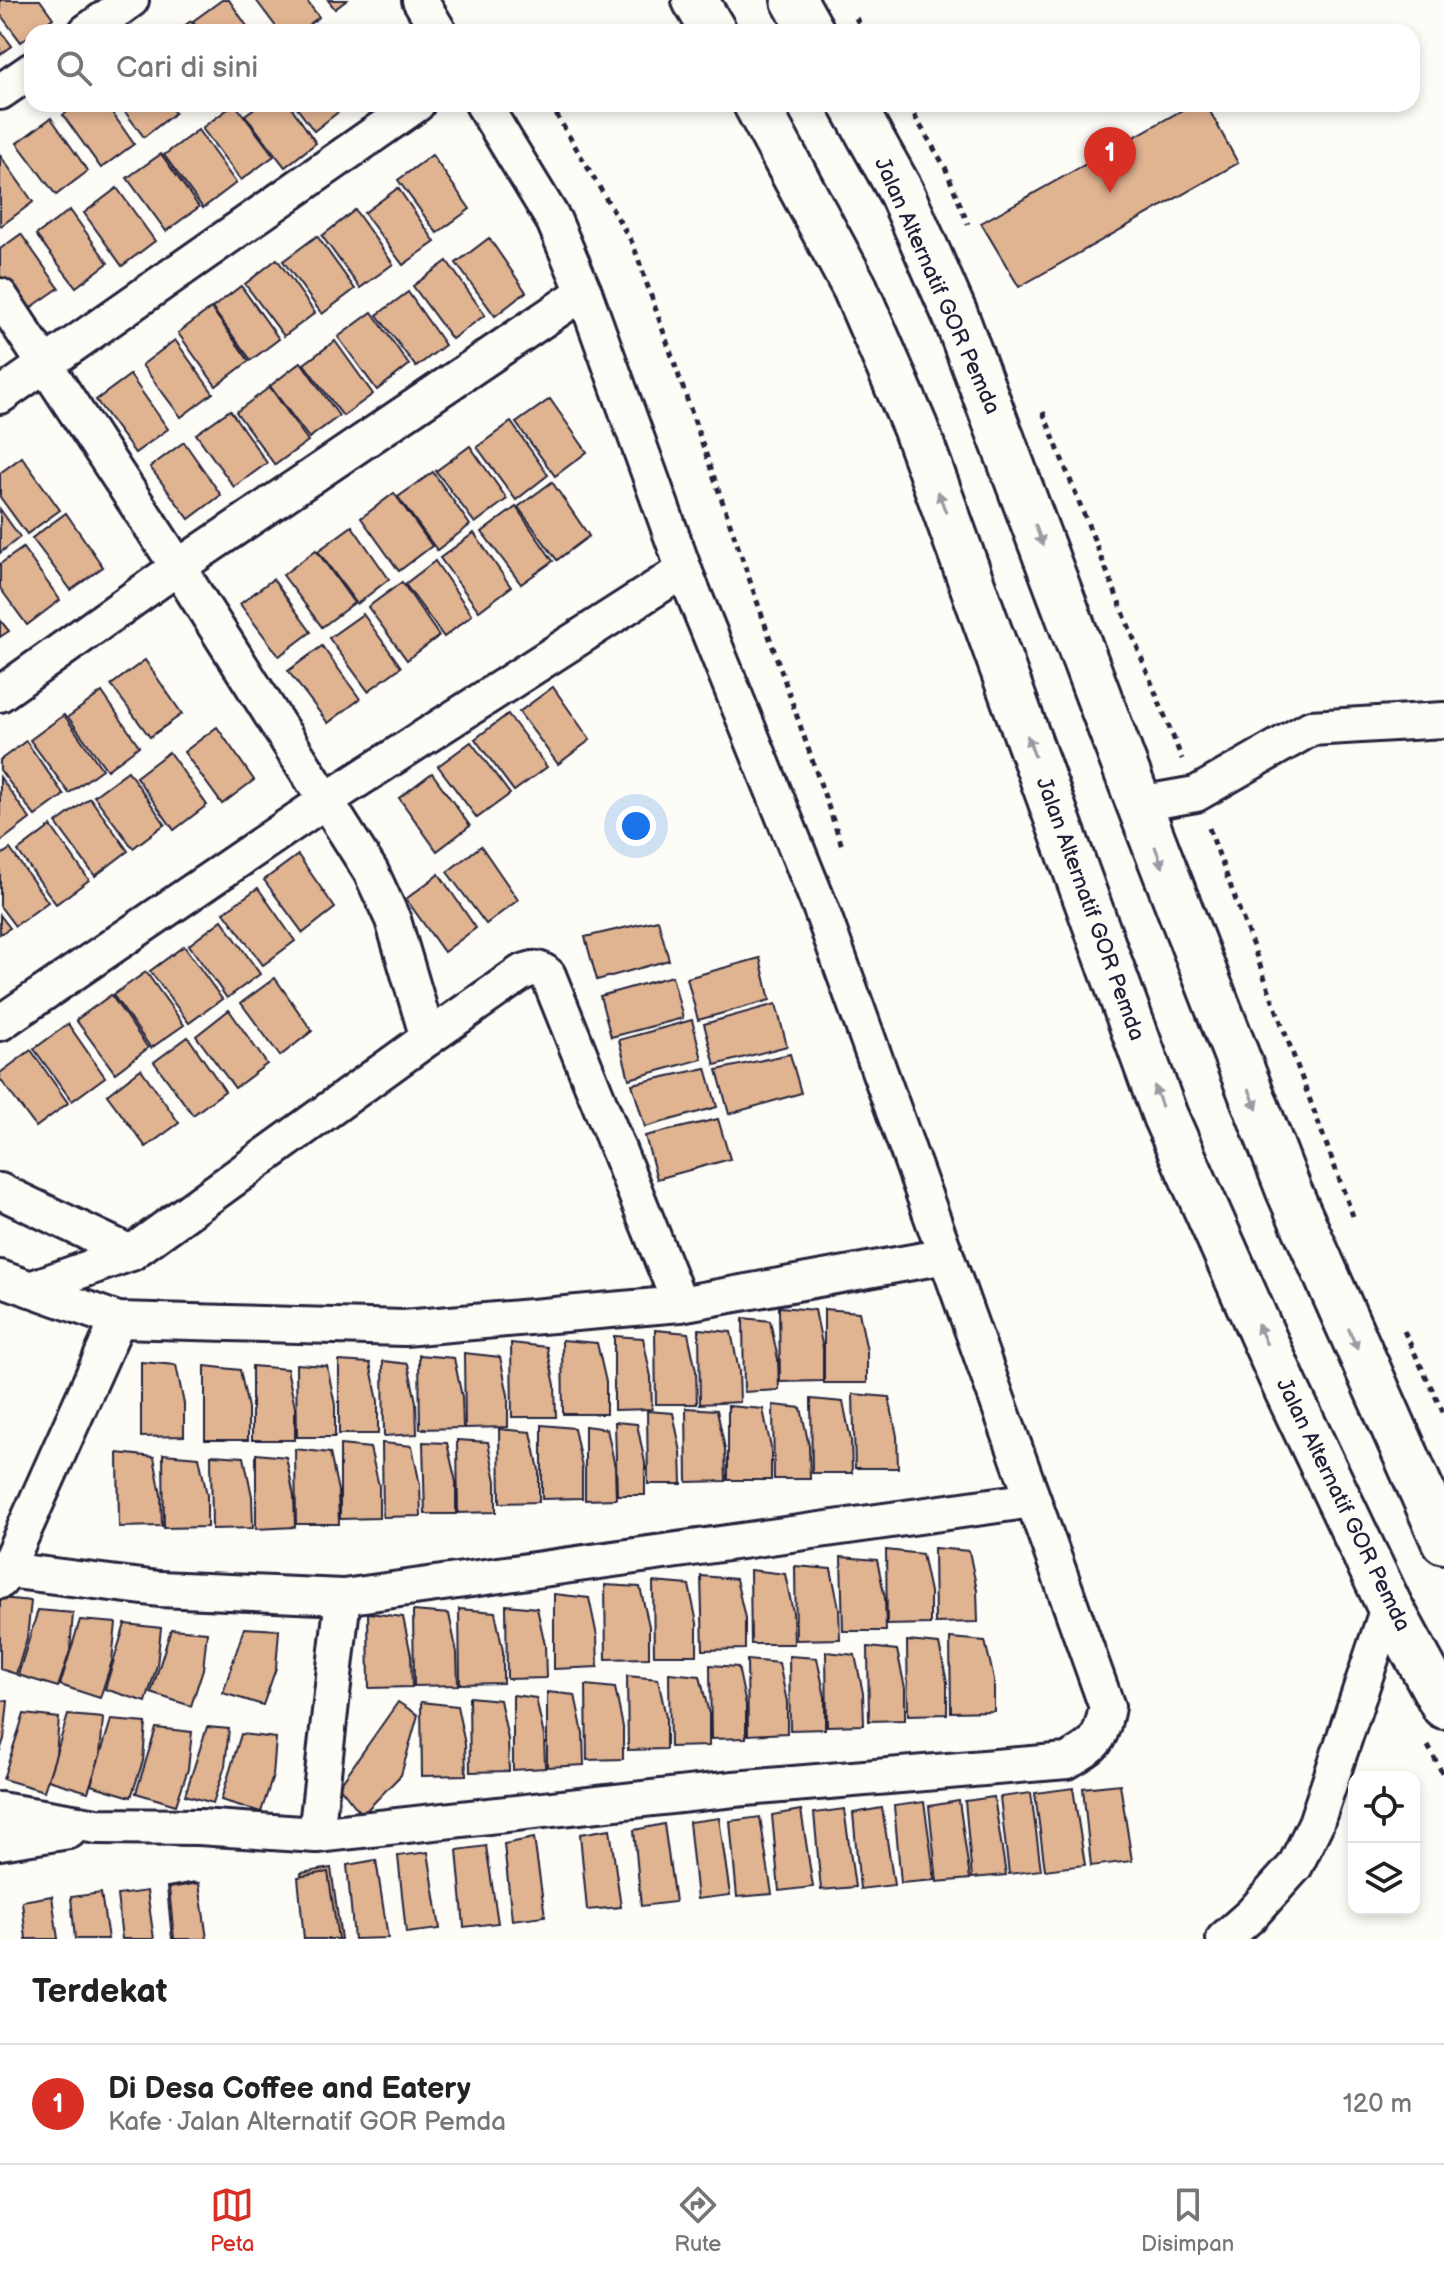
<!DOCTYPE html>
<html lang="id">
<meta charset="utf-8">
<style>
:root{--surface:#fff;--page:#f2f2f2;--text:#222;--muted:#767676;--line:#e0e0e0;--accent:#d93025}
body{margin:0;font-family:"Balsamiq Sans",sans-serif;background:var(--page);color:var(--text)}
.controls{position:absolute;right:24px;bottom:24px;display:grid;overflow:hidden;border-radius:16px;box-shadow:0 4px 12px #0003}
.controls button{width:72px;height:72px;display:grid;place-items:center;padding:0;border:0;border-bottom:2px solid var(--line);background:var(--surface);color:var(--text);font:40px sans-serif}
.you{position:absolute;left:636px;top:826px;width:28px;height:28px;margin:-20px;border:6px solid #fff;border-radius:50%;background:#1a73e8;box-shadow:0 0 0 12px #1a73e833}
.badge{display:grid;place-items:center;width:52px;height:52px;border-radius:50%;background:var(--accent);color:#fff;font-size:26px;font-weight:700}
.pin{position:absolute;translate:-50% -66px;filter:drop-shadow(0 2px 4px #0008)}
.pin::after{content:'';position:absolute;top:42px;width:28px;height:24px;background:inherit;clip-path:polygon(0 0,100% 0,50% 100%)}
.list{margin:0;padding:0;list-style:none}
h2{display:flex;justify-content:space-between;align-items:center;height:104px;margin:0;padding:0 32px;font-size:34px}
h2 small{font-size:26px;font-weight:400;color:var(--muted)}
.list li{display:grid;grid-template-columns:52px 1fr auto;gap:24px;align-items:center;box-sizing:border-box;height:120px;padding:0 32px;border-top:2px solid var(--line)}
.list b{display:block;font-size:30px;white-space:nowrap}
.list p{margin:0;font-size:26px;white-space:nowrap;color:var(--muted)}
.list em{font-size:26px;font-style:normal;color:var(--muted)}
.icon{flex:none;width:44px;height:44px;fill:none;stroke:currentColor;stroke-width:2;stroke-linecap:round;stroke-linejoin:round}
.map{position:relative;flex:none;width:1444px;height:1939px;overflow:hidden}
.search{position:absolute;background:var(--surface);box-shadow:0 4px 12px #0003;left:24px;right:24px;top:24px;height:88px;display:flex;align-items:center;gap:20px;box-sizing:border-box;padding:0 28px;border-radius:24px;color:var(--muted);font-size:30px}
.sheet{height:224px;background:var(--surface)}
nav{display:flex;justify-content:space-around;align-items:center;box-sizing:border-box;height:112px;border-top:2px solid var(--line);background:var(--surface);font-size:22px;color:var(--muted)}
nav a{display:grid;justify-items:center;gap:4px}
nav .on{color:var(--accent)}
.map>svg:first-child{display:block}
.building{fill:#e0b391;stroke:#22223b;stroke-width:2}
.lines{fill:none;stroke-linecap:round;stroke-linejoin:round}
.minor-casing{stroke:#22223b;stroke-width:40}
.primary-casing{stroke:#22223b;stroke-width:50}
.path{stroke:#22223b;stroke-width:5;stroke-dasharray:6 6;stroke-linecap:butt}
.minor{stroke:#fdfcf7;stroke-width:34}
.primary{stroke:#fdfcf7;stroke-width:44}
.oneway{fill:#9a9aa2}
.labels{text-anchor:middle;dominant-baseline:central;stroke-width:6;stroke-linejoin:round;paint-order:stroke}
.street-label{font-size:22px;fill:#22223b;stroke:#fdfcf7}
</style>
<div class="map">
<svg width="1444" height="1939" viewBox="0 0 1444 1939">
<rect width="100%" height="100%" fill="#fdfcf7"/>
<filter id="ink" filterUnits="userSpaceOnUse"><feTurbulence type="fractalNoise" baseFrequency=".0125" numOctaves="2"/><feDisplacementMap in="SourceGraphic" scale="16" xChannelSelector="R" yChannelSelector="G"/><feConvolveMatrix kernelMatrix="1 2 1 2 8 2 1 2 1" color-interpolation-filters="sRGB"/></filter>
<g filter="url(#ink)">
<g class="building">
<path d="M0,0h40l13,18 -32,24 -21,-28z"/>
<path d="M222,0h7l22,32h-50l-8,-11z"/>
<path d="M256,0h50l13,17 -20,15h-19z"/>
<path d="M328,0h19l-12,9z"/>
<path d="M191,21l7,11h-22z"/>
<path d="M341,24l6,8h-17z"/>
<path d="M0,30l12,16 -12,9z"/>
<path d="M78,104h28l28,40 -33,24 -38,-53z"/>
<path d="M119,104h49l7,9 -31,24z"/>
<path d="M235,104l39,52 -33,24 -39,-52z"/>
<path d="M260,104h29l27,39 -31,24 -40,-52z"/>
<path d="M294,104h50l2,2 -32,25z"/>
<path d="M1193,104h13l32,59 -219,124 -38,-64z"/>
<path d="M51,118l37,53 -32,24 -39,-52z"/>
<path d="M198,130l38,53 -33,25 -39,-53z"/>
<path d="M161,154l38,53 -33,24 -39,-53z"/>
<path d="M0,155l33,47 -32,24 -1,-2z"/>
<path d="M432,155l38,54 -33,24 -39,-53z"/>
<path d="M117,188l38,53 -33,25 -38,-53z"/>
<path d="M398,188l37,54 -32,23 -39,-52z"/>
<path d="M70,210l38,53 -32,24 -40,-52z"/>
<path d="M355,210l38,54 -33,24 -38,-52z"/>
<path d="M21,234l38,54 -33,23 -26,-34v-28z"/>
<path d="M317,236l38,53 -33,25 -39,-53z"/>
<path d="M489,238l37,54 -31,24 -39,-53z"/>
<path d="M277,259l38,54 -31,23 -39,-52z"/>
<path d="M447,261l38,54 -33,24 -39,-53z"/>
<path d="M241,286l38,53 -28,21 -39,-52z"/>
<path d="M408,292l37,53 -29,22 -39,-52z"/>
<path d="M211,308l38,53 -33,25 -38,-53z"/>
<path d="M372,312l37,53 -32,25 -39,-53z"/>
<path d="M175,340l38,53 -32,24 -39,-52z"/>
<path d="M335,341l38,53 -30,22 -39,-52z"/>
<path d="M301,362l38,54 -30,22 -39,-52z"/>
<path d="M130,375l38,54 -33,24 -39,-53z"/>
<path d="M270,387l38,54 -33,24 -39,-53z"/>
<path d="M550,399l37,53 -32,24 -39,-53z"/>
<path d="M230,410l37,53 -33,24 -38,-53z"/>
<path d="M511,422l37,53 -32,25 -39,-53z"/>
<path d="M184,442l37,53 -32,24 -39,-52z"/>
<path d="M470,446l37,53 -32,24 -39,-52z"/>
<path d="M22,457l38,53 -33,24 -27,-37v-24z"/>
<path d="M433,472l37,53 -33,25 -39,-53z"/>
<path d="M552,482l37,54 -32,24 -39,-53z"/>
<path d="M394,493l38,53 -33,25 -38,-53z"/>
<path d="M516,507l37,54 -32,23 -39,-52z"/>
<path d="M0,509l20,28 -20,16z"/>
<path d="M66,513l37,54 -32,23 -39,-52z"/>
<path d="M352,526l37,53 -32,25 -39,-53z"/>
<path d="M474,533l37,54 -32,24 -39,-53z"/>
<path d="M23,548l37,52 -33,25 -27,-37v-24z"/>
<path d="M316,550l38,53 -32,24 -39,-52z"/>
<path d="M435,561l37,54 -28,22 -39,-53z"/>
<path d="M273,579l38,53 -32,24 -39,-52z"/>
<path d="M402,582l37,54 -32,24 -39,-53z"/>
<path d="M363,614l38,53 -33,24 -39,-53z"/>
<path d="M0,620l9,11 -9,6z"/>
<path d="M322,646l38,53 -32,24 -40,-52z"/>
<path d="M145,660l37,54 -32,23 -39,-52z"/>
<path d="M553,687l37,53 -32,24 -39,-52z"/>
<path d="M102,692l37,54 -32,24 -39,-53z"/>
<path d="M508,714l39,53 -33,24 -39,-52z"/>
<path d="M64,715l38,54 -33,24 -39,-53z"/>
<path d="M217,727l37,53 -32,24 -38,-52z"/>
<path d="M26,741l38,54 -29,21 -35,-46v-10z"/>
<path d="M471,742l39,52 -33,24 -39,-52z"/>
<path d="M169,752l38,53 -33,25 -38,-53z"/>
<path d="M128,771l37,53 -32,24 -39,-52z"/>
<path d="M432,773l38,53 -33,25 -38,-53z"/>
<path d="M0,777l30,42 -30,23z"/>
<path d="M90,798l38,53 -33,25 -39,-53z"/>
<path d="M51,826l38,54 -33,24 -38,-53z"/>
<path d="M481,846l37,54 -32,24 -39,-52z"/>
<path d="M10,849l38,53 -33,24 -15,-20v-50z"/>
<path d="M298,855l37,53 -32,25 -39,-53z"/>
<path d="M439,874l37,54 -32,24 -38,-53z"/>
<path d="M258,888l37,53 -32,24 -39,-53z"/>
<path d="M0,915l10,13 -10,6z"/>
<path d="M222,920l38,54 -33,24 -38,-53z"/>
<path d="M658,920l11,40 -72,20 -12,-43z"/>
<path d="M184,946l38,53 -33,24 -39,-52z"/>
<path d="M760,958l10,42 -72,20 -11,-42z"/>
<path d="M146,972l38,53 -33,23 -38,-53z"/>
<path d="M672,976l11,42 -72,19 -11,-41z"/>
<path d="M275,978l37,53 -32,25 -39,-53z"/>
<path d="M111,995l37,53 -33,25 -39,-53z"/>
<path d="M776,1004l11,42 -72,19 -11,-41z"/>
<path d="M229,1010l38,54 -32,24 -39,-52z"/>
<path d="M692,1020l10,39 -73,20 -10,-39z"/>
<path d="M68,1024l37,53 -33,24 -38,-52z"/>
<path d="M188,1037l37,54 -32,24 -39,-53z"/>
<path d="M31,1050l37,53 -32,24 -36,-48v-6z"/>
<path d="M790,1054l11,39 -72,21 -12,-44z"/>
<path d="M706,1068l11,39 -72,20 -13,-43z"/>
<path d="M141,1069l38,54 -33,24 -39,-52z"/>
<path d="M718,1119l12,40 -73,20 -12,-43z"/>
<path d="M779,1307l36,3 8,39v32l-43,1z"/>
<path d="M824,1309l35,3 8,39v32h-43z"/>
<path d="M743,1318l27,3 8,38 1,31 -35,2z"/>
<path d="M699,1329l32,3 8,39 1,31 -40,2z"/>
<path d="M655,1330l33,3 8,38 1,33h-41z"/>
<path d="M614,1336l29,2 8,39 1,32 -38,1z"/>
<path d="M562,1340l35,3 9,39v32h-43z"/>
<path d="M511,1343l36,4 8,38 1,32h-44z"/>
<path d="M464,1353l36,4 8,38v32l-43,1z"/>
<path d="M419,1355l35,3 8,39 1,31 -43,1z"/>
<path d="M339,1361l31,2 8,38v33h-39z"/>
<path d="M383,1361l25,3 8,38 1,32 -33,2z"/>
<path d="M141,1362l35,3 8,39v32l-43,1z"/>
<path d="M296,1364l31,2 8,39v32h-38z"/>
<path d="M205,1366l35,4 8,38v32h-43z"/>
<path d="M252,1366l35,3 8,38v33h-43z"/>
<path d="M853,1394l36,3 8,39 1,32h-43z"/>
<path d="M811,1399l32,3 8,38 1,33h-40z"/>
<path d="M773,1405l28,3 8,38 1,33h-36z"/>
<path d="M728,1406l35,3 8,39v32h-43z"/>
<path d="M686,1408l31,2 8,39 1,32 -39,1z"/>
<path d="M647,1411l26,2 8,39 1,32h-34z"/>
<path d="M615,1422l22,2 8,39v32h-28z"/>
<path d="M542,1425l32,3 8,39v31l-40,1z"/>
<path d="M585,1426l22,3 8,38 1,32 -31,1z"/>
<path d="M499,1429l32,3 8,38v32l-39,1z"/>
<path d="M457,1440l31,2 8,39v31l-38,1z"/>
<path d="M423,1442l24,1 9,39v32h-31z"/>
<path d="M382,1443l30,3 8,39 1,31 -38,1z"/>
<path d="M340,1445l30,3 9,38v32l-39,1z"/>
<path d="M295,1449l35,4 8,38 1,33h-43z"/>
<path d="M118,1453l36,4 7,38 1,31 -43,1z"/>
<path d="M163,1454l36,3 8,38v32l-43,1z"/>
<path d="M256,1454l30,3 8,39 1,31 -39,2z"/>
<path d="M211,1455l33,2 8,39 1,32 -41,1z"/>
<path d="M934,1548l35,3 8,39 1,32 -43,1z"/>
<path d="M886,1550l36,4 8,38v32l-43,1z"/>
<path d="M841,1557l36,3 8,38 1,33h-43z"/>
<path d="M795,1566l36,3 8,39 1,31 -44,1z"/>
<path d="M750,1570l35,4 8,38 1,32h-43z"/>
<path d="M701,1576l35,3 9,39v31l-42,1z"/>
<path d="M653,1582l36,3 8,38v32h-43z"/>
<path d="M605,1585l35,2 9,39v32l-43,1z"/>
<path d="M554,1594l35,4 8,38 1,31 -44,2z"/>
<path d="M0,1598l31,3 -4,37 -11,36 -16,-5z"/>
<path d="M506,1605l31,3 8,37 1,33 -39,1z"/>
<path d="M459,1609l36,3 8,39v32l-43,1z"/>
<path d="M38,1610l35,3 -3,38 -12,36 -40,-12z"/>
<path d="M413,1611l36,3 8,39 1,32 -44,1z"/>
<path d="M368,1613l35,4 8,38 1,32 -43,1z"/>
<path d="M80,1620l36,3 -4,38 -12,37 -40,-13z"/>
<path d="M125,1624l36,4 -4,37 -11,37 -41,-13z"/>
<path d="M244,1628l35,2 -3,38 -13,37 -40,-12z"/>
<path d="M171,1629l36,3 -4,37 -12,37 -40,-13z"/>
<path d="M950,1638l35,3 9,38v32l-43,1z"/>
<path d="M907,1641l32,3 8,38v32l-39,1z"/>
<path d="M868,1647l29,3 8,38v32l-36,1z"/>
<path d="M826,1652l29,3 8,38 1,32 -37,1z"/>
<path d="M789,1656l28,2 8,39v32l-35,1z"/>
<path d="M747,1660l32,3 8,39v31l-39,2z"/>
<path d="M710,1665l28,2 8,38v33l-35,1z"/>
<path d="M669,1673l31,3 9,38v32l-39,1z"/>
<path d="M627,1676l31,3 8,38v32l-38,1z"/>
<path d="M586,1685l29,3 8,39v32l-36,1z"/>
<path d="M547,1692l28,3 8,38 1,32 -37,2z"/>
<path d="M513,1695l23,3 8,38 1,32 -32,2z"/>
<path d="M469,1697l31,3 8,39 1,32 -39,1z"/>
<path d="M0,1700l8,1 -4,38 -4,12z"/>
<path d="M398,1702l20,13 -17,60 -39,40 -23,-29z"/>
<path d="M421,1702l36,4 8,38 1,31 -44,1z"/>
<path d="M24,1714l35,4 -3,37 -12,36 -41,-12z"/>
<path d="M68,1715l35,3 -3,38 -12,36 -40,-12z"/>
<path d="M111,1720l35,3 -3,38 -12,36 -40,-12z"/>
<path d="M207,1727l22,2 -4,37 -12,37 -28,-8z"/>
<path d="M156,1728l36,4 -4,37 -12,36 -40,-12z"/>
<path d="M241,1734l35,4 -3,38 -12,36 -40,-12z"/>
<path d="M1120,1784l12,77 -41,5 -8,-78z"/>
<path d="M1073,1788l12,77 -40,5 -10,-77z"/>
<path d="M1031,1793l10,77 -32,4 -9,-77z"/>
<path d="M994,1797l12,78 -34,3 -7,-77z"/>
<path d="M959,1801l11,78 -33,3 -8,-76z"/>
<path d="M924,1802l11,78 -34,3 -7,-77z"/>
<path d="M882,1808l12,77 -34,4 -7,-76z"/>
<path d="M844,1809l11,78 -34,3 -7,-77z"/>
<path d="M801,1810l12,77 -34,4 -7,-76z"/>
<path d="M760,1817l12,77 -35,3 -7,-76z"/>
<path d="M719,1818l11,77 -33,4 -8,-77z"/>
<path d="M664,1824l11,78 -34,4 -7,-76z"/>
<path d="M610,1829l11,78 -34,3 -7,-76z"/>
<path d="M534,1838l11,78 -33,4 -8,-76z"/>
<path d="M486,1846l12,77 -34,4 -7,-77z"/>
<path d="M428,1852l12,77 -34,4 -8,-77z"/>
<path d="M376,1860l12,78 -34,1 -7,-74z"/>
<path d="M331,1868l10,71h-34l-6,-66z"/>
<path d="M328,1872l10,67h-34l-6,-62z"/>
<path d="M196,1882l9,57h-33l-5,-52z"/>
<path d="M199,1883l8,56h-33l-5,-51z"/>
<path d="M147,1891l7,48h-32l-5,-44z"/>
<path d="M101,1893l7,46h-33l-4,-42z"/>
<path d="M52,1896l6,43h-32l-4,-38z"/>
</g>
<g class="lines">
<g class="minor-casing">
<g id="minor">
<path d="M420,0l19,32"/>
<path d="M86,32l45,-32"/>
<path d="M0,92l32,-22"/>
<path d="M0,296l178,271 193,305 22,48 35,118 -297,215 -101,36"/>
<path d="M0,396l417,-292"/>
<path d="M0,694l178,-127 406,-275"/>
<path d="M1139,804l57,-10 115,-66 133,-8"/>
<path d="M0,1023l325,-222 359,-231"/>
<path d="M428,1038l93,-65c12,-5 17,-7 27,2l132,329"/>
<path d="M0,1191l131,62"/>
<path d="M0,1278l118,42 286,8 276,-24 266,-48 -125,-347 -137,-339 -100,-278 -30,-71 -71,-117"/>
<path d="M0,1567l6,3 112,-250"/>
<path d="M0,1581l6,-11 153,19 184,8 690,-97"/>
<path d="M0,1810l97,16 102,1 117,8 418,-46 333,-28c30,-17 33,-20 40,-54l-161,-451"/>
<path d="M316,1835l27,-238"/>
<path d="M0,1842l69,-11"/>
<path d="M1224,1939l27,-24 44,-49 21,-43 73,-218"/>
</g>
</g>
<g class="primary-casing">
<g id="primary">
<path d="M695,0l19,32"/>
<path d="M794,0l18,32"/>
<path d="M756,104l99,184 60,139 250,689 120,270 104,219 55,101"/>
<path d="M852,104l49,88 55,125 183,487 150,387 155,350"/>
</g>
</g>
<g class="path">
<path d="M856,18l8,14"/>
<path d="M550,104l83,140 209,602"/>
<path d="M908,105l37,62 23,57"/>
<path d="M1043,412l139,347"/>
<path d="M1209,828l144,388"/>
<path d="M1404,1331l40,83"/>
<path d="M1428,1746l16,30"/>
</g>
<use href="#minor" class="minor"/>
<use href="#primary" class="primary"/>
</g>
<defs><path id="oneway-solid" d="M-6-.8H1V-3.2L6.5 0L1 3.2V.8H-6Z" transform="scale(2)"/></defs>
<g class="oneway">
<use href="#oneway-solid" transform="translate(942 502) rotate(-110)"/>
<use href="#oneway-solid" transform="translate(1039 535) rotate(70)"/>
<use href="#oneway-solid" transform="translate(1031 746) rotate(-110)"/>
<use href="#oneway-solid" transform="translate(1159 857) rotate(69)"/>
<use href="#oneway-solid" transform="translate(1158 1096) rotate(-110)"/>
<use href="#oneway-solid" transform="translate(1253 1099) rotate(69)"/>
<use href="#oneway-solid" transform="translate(1262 1334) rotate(-114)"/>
<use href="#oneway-solid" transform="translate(1353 1339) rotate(67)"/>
</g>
</g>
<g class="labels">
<g class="street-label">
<text transform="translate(937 286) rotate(66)">Jalan Alternatif GOR Pemda</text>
<text transform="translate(1090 909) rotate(70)">Jalan Alternatif GOR Pemda</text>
<text transform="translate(1343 1505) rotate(64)">Jalan Alternatif GOR Pemda</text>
</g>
</g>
</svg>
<div class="controls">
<button><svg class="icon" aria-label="locate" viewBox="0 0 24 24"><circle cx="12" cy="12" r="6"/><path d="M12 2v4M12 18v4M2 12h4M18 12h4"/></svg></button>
<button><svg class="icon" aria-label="layers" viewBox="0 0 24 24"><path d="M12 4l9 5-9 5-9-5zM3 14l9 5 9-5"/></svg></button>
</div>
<div class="you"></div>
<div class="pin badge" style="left:1110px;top:193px">1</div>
<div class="search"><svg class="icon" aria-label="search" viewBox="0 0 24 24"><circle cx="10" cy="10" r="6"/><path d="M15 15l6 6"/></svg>Cari di sini</div>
</div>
<section class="sheet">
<h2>Terdekat<small></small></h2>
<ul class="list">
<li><span class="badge">1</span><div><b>Di Desa Coffee and Eatery</b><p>Kafe · Jalan Alternatif GOR Pemda</p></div><em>120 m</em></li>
</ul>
</section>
<nav>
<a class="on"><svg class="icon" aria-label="map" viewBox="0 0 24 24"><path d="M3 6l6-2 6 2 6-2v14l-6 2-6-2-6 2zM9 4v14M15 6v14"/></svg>Peta</a>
<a><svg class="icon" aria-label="directions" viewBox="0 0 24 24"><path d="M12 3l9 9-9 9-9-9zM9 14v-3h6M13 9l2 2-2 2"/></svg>Rute</a>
<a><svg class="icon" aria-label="saved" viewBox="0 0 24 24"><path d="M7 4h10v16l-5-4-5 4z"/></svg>Disimpan</a>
</nav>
